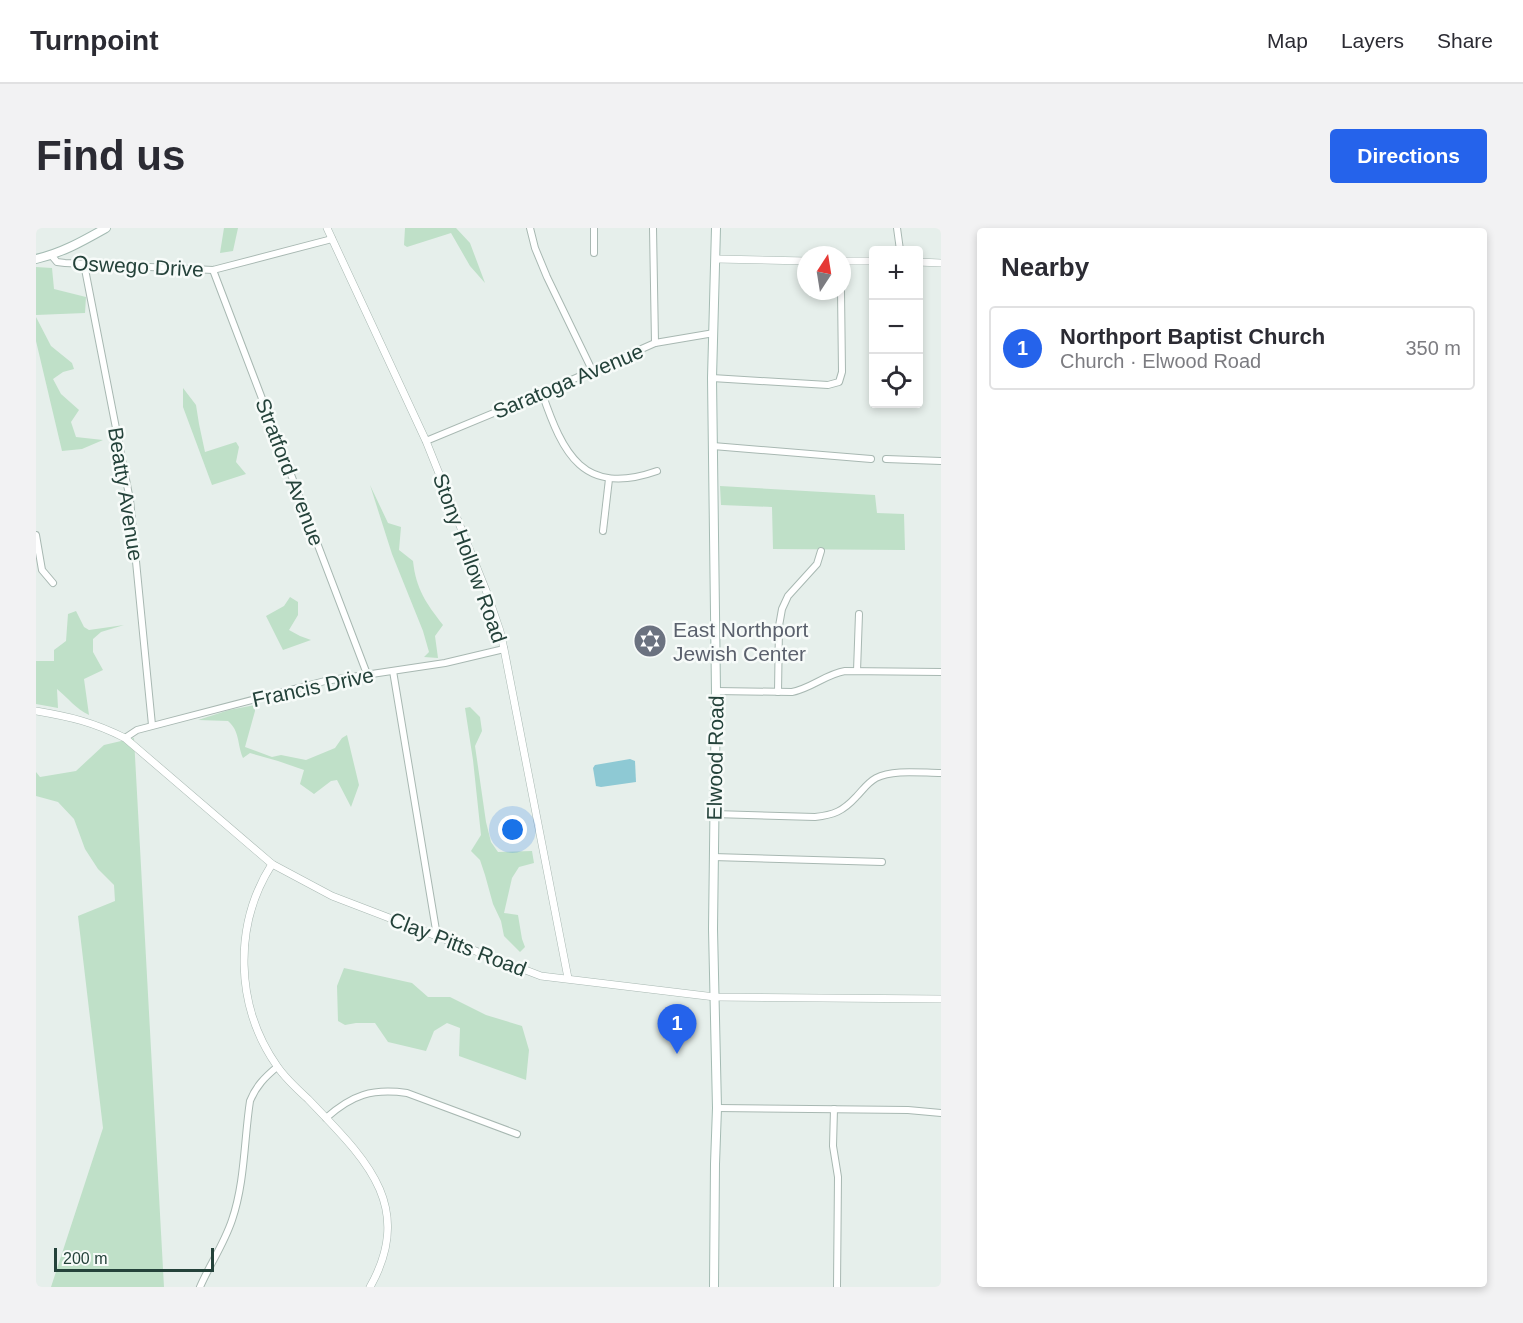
<!DOCTYPE html>
<meta charset="utf-8">
<style>
:root{--surface:#fff;--page:#f2f2f3;--text:#2b2b33;--muted:#7c7c81;--line:#e1e1e2;--accent:#2563eb}
body{margin:0;font-family:Helvetica,sans-serif;background:var(--page);color:var(--text)}
.controls{position:absolute;right:18px;top:18px;display:grid;overflow:hidden;border-radius:6px;box-shadow:0 3px 9px #0003}
.controls button{width:54px;height:54px;display:grid;place-items:center;padding:0;border:0;border-bottom:2px solid var(--line);background:var(--surface);color:var(--text);font:30px sans-serif}
.compass{position:absolute;left:761px;top:18px;width:54px;height:54px;border-radius:50%;background:var(--surface);box-shadow:0 3px 9px #0003;rotate:12deg}
.scale{position:absolute;left:18px;bottom:15px;width:160px;box-sizing:border-box;padding-left:6px;border:3px solid #24423a;border-top:0;font-size:16px;line-height:21px;white-space:nowrap;color:#24423a;-webkit-text-stroke:4px #f7fbf9;paint-order:stroke}
.you{position:absolute;left:477px;top:602px;width:21px;height:21px;margin:-15px;border:4px solid #fff;border-radius:50%;background:#1a73e8;box-shadow:0 0 0 9px #1a73e833}
.badge{display:grid;place-items:center;width:39px;height:39px;border-radius:50%;background:var(--accent);color:#fff;font-size:20px;font-weight:700}
.pin{position:absolute;translate:-50% -50px;filter:drop-shadow(0 2px 3px #0008)}
.pin::after{content:'';position:absolute;top:32px;width:21px;height:18px;background:inherit;clip-path:polygon(0 0,100% 0,50% 100%)}
.list{margin:0;padding:0;list-style:none}
h2{display:flex;justify-content:space-between;align-items:center;height:78px;margin:0;padding:0 24px;font-size:26px}
h2 small{font-size:20px;font-weight:400;color:var(--muted)}
.list li{display:grid;grid-template-columns:39px 1fr auto;gap:18px;align-items:center;box-sizing:border-box;height:84px;margin:0 12px 12px;padding:0 12px;border:2px solid var(--line);border-radius:6px}
.list b{display:block;font-size:22px;white-space:nowrap}
.list p{margin:0;font-size:20px;white-space:nowrap;color:var(--muted)}
.list em{font-size:20px;font-style:normal;color:var(--muted)}
.icon{flex:none;width:33px;height:33px;fill:none;stroke:currentColor;stroke-width:2;stroke-linecap:round;stroke-linejoin:round}
.map{position:relative;flex:none;width:905px;height:1059px;overflow:hidden;border-radius:6px}
header{display:flex;align-items:center;gap:36px;box-sizing:border-box;height:84px;padding:0 30px;background:var(--surface);border-bottom:2px solid var(--line)}
header strong{font-size:28px}
nav{display:flex;gap:33px;margin-inline-start:auto;font-size:21px}
.intro{display:flex;align-items:center;justify-content:space-between;box-sizing:border-box;height:144px;padding:0 36px}
h1{margin:0;font-size:42px}
.button{padding:15px 27px;border-radius:6px;background:var(--accent);color:#fff;font-size:21px;font-weight:700}
main{display:flex;gap:36px;padding:0 36px}
aside{flex:1;background:var(--surface);border-radius:6px;box-shadow:0 3px 9px #0003}
.map>svg:first-child{display:block}
.green{fill:#bfe0c8}
.water{fill:#8ec9d4}
.lines{fill:none;stroke-linecap:round;stroke-linejoin:round}
.minor-casing{stroke:#a8b8b2;stroke-width:8}
.tertiary-casing{stroke:#a8b8b2;stroke-width:8}
.secondary-casing{stroke:#a4bbb3;stroke-width:10}
.minor{stroke:#fff;stroke-width:6}
.tertiary{stroke:#fff;stroke-width:7}
.secondary{stroke:#fff;stroke-width:8}
.labels{text-anchor:middle;dominant-baseline:central;stroke-width:5;stroke-linejoin:round;paint-order:stroke}
.street-label{font-size:21px;fill:#24423a;stroke:#f7fbf9}
.worship-label{font-size:21px;fill:#5b616d;stroke:#f7fbf9;text-anchor:start}
</style>
<header>
<strong>Turnpoint</strong>
<nav><a>Map</a><a>Layers</a><a>Share</a></nav>
</header>
<div class="intro"><h1>Find us</h1><a class="button">Directions</a></div>
<main>
<div class="map">
<svg width="905" height="1059" viewBox="0 0 905 1059">
<rect width="100%" height="100%" fill="#e6efeb"/>
<g class="green">
<path d="M188,0h14l-5,23 -13,2z"/>
<path d="M369,0h51l14,15 15,40 -15,-17 -19,-33 -44,14 -3,-2z"/>
<path d="M0,39l16,1 2,21 32,8 -1,16 -49,2z"/>
<path d="M0,89l15,29 21,17 2,6 -11,3 -10,7 8,15 18,16 -8,12 5,15 27,3 -21,9 -20,2 -26,-110z"/>
<path d="M147,160l13,17 3,19 6,28 31,-10 3,5 -3,15 10,12 -34,11 -29,-78z"/>
<path d="M334,257l18,38 13,4 -2,23 14,11c3,28 13,42 30,64l-8,11 3,22 -14,-1 5,-5 -6,-21 -31,-77z"/>
<path d="M684,258l155,9 2,18 27,1 1,36 -132,-1 -1,-42 -51,-2z"/>
<path d="M254,369l8,5v13l-9,15 11,6 11,4 -28,10 -17,-34 18,-10z"/>
<path d="M40,383l8,16 5,3 35,-5 -23,7 -8,7v13l10,18 -19,9 5,36c-13,-6 -21,-17 -32,-26l1,19 -22,-4v-43h18v-11l12,-9 2,-27z"/>
<path d="M219,477v6l-10,36 27,10 9,-2 25,5 29,-12 7,-10 5,-3 12,50 -8,22 -14,-27 -6,1 -17,13 -14,-10 4,-14 -26,-9 -28,-8 -7,5c-6,-14 -3,-27 -15,-37l-30,-1 31,-10z"/>
<path d="M434,479l10,10 2,14 -7,15 11,76 5,20 7,10 34,-1 2,12 -15,4 -7,11 -8,35 14,2 4,24 3,8 -5,5 -16,-16 -3,-15 -8,-17 -8,-29 -5,-15 -9,-9 10,-16 -8,-75 -8,-52z"/>
<path d="M98,510l30,549h-113l52,-159 -25,-212 37,-15 -1,-16 -16,-16 -13,-20 -11,-30 -16,-17 -22,-6v-24l4,5 36,-6 28,-26z"/>
<path d="M308,740l68,15 16,14h22l36,18 36,11 7,24 -3,30 -67,-24 1,-28 -13,-5 -13,8 -8,20 -38,-9 -13,-19h-19l-11,2 -7,-4 -1,-35z"/>
</g>
<path class="water" d="M594,531l5,2 1,21 -35,5 -5,-1 -3,-18 2,-3z"/>
<g class="lines">
<g class="minor-casing">
<g id="minor">
<path d="M494,0l5,20 12,29 45,93"/>
<path d="M617,0l2,115"/>
<path d="M861,0l3,22"/>
<path d="M558,25v-25"/>
<path d="M16,28l5,6 8,1 148,7 119,-31"/>
<path d="M48,36l46,236 22,225"/>
<path d="M177,42l154,404"/>
<path d="M676,150l116,7 11,-3 3,-10 -1,-81"/>
<path d="M506,165c21,61 41,104 115,78"/>
<path d="M390,213l116,-48 113,-50 59,-10"/>
<path d="M677,218l158,13"/>
<path d="M850,231l55,2"/>
<path d="M567,303l6,-52"/>
<path d="M0,307l6,35 11,13"/>
<path d="M357,443l44,265"/>
<path d="M821,443l2,-57"/>
<path d="M680,463l76,1c20,-4 34,-18 53,-21l96,1"/>
<path d="M742,464l1,-66 3,-17 6,-13 29,-32 4,-13"/>
<path d="M89,510l12,-8 188,-49 120,-18 59,-14"/>
<path d="M678,586l101,3c19,-2 28,-6 41,-20 7,-7 11,-14 20,-19 17,-9 46,-5 65,-5"/>
<path d="M677,629l169,5"/>
<path d="M681,880l191,2 33,3"/>
<path d="M798,881l-1,37 5,31 -1,110"/>
<path d="M290,890c26,-23 46,-30 81,-25l110,41"/>
<path d="M164,1059c10,-23 24,-43 32,-67 13,-38 12,-80 18,-119 6,-15 15,-24 27,-34"/>
</g>
</g>
<g class="tertiary-casing">
<g id="tertiary">
<path d="M291,0l99,213 61,152 13,38 4,18 64,329"/>
<path d="M680,31l90,2"/>
<path d="M806,33h32"/>
<path d="M882,34l23,1"/>
<path d="M0,483c35,6 57,11 89,27l147,126 60,32 209,80 174,21 226,2"/>
<path d="M236,636c-39,61 -37,142 5,202 8,12 20,23 31,33 54,57 109,105 62,188"/>
</g>
</g>
<g class="secondary-casing">
<g id="secondary">
<path d="M0,31c26,-6 47,-18 70,-31"/>
<path d="M678,1059l1,-123 2,-56 -4,-179 3,-238 -4,-313 4,-150"/>
</g>
</g>
<use href="#minor" class="minor"/>
<use href="#tertiary" class="tertiary"/>
<use href="#secondary" class="secondary"/>
</g>
<defs>
<g id="synagogue-disc" transform="scale(1.725)"><circle r="9.5" fill="#6b7280" stroke="#f7fbf9"/><path d="M0-6.5L5.6 3.2H-5.6ZM0 6.5L5.6-3.2H-5.6Z" fill="#fff"/></g>
</defs>
<g fill-rule="evenodd">
<use href="#synagogue-disc" x="614" y="413"/>
</g>
<g class="labels">
<g class="street-label">
<text transform="translate(102 38) rotate(3)">Oswego Drive</text>
<text transform="translate(532 153) rotate(-23)">Saratoga Avenue</text>
<text transform="translate(254 244) rotate(69)">Stratford Avenue</text>
<text transform="translate(90 266) rotate(81)">Beatty Avenue</text>
<text transform="translate(434 330) rotate(70)">Stony Hollow Road</text>
<text transform="translate(277 459) rotate(-12)">Francis Drive</text>
<text transform="translate(679 530) rotate(-89)">Elwood Road</text>
<text transform="translate(422 716) rotate(21)">Clay Pitts Road</text>
</g>
<g class="worship-label">
<text x="637" y="401">East Northport<tspan x="637" dy="24">Jewish Center</tspan></text>
</g>
</g>
</svg>
<div class="controls">
<button>+</button>
<button>−</button>
<button><svg class="icon" aria-label="locate" viewBox="0 0 24 24"><circle cx="12" cy="12" r="6"/><path d="M12 2v4M12 18v4M2 12h4M18 12h4"/></svg></button>
</div>
<svg class="compass" viewBox="-18 -18 36 36"><path d="M0-13l5 13h-10z" fill="#e53935"/><path d="M0 13l5-13h-10z" fill="#7c7c81"/></svg>
<div class="scale">200 m</div>
<div class="you"></div>
<div class="pin badge" style="left:641px;top:826px">1</div>
</div>
<aside>
<h2>Nearby<small></small></h2>
<ul class="list">
<li><span class="badge">1</span><div><b>Northport Baptist Church</b><p>Church · Elwood Road</p></div><em>350 m</em></li>
</ul>
</aside>
</main>
